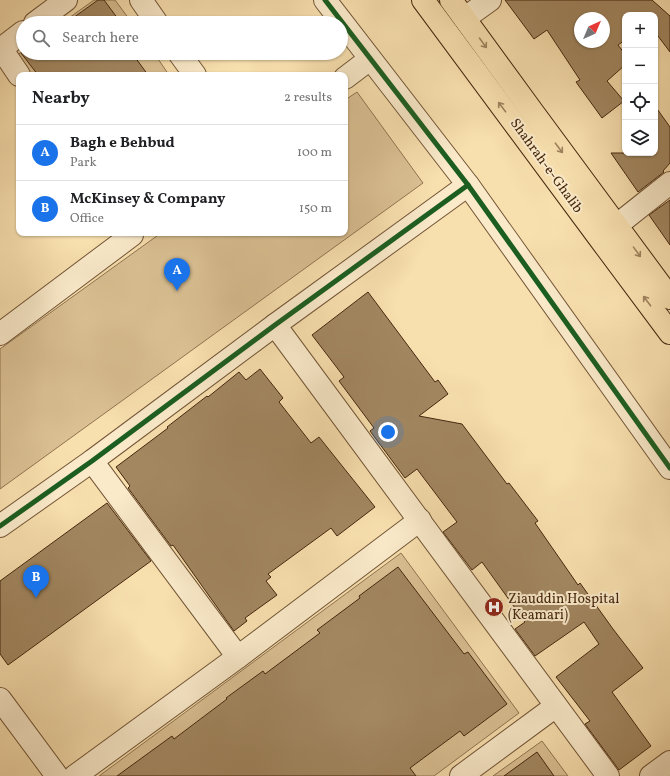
<!DOCTYPE html>
<meta charset="utf-8">
<style>
:root{--surface:#fff;--page:#f6f6f6;--text:#202124;--muted:#757577;--line:#e0e0e0;--accent:#1a73e8}
body{margin:0;font-family:Vollkorn,serif;background:var(--page);color:var(--text)}
.controls{position:absolute;right:12px;top:12px;display:grid;overflow:hidden;border-radius:8px;box-shadow:0 1px 3px #0004}
.controls button{width:36px;height:36px;display:grid;place-items:center;padding:0;border:0;border-bottom:1px solid var(--line);background:var(--surface);color:var(--text);font:20px sans-serif}
.compass{position:absolute;left:574px;top:12px;width:36px;height:36px;border-radius:50%;background:var(--surface);box-shadow:0 1px 3px #0004;rotate:44deg}
.you{position:absolute;left:388px;top:432px;width:14px;height:14px;margin:-10px;border:3px solid #fff;border-radius:50%;background:#1a73e8;box-shadow:0 0 0 6px #1a73e833}
.badge{display:grid;place-items:center;width:26px;height:26px;border-radius:50%;background:var(--accent);color:#fff;font-size:13px;font-weight:700}
.pin{position:absolute;translate:-50% -33px;filter:drop-shadow(0 1px 2px #0008)}
.pin::after{content:'';position:absolute;top:21px;width:14px;height:12px;background:inherit;clip-path:polygon(0 0,100% 0,50% 100%)}
.list{margin:0;padding:0;list-style:none}
h2{display:flex;justify-content:space-between;align-items:center;height:52px;margin:0;padding:0 16px;font-size:17px}
h2 small{font-size:13px;font-weight:400;color:var(--muted)}
.list li{display:grid;grid-template-columns:26px 1fr auto;gap:12px;align-items:center;box-sizing:border-box;height:56px;padding:0 16px;border-top:1px solid var(--line)}
.list b{display:block;font-size:15px;white-space:nowrap}
.list p{margin:0;font-size:13px;white-space:nowrap;color:var(--muted)}
.list em{font-size:13px;font-style:normal;color:var(--muted)}
.icon{flex:none;width:22px;height:22px;fill:none;stroke:currentColor;stroke-width:2;stroke-linecap:round;stroke-linejoin:round}
.map{position:relative;flex:none;width:670px;height:776px;overflow:hidden}
.search{position:absolute;background:var(--surface);box-shadow:0 1px 3px #0004;left:16px;top:16px;width:332px;height:44px;display:flex;align-items:center;gap:10px;box-sizing:border-box;padding:0 14px;border-radius:22px;color:var(--muted);font-size:15px}
.panel{position:absolute;background:var(--surface);box-shadow:0 1px 3px #0004;left:16px;top:72px;width:332px;height:164px;border-radius:8px}
.map>svg:first-child{display:block}
.green{fill:#dac093;stroke:#907450}
.building{fill:#a28761;stroke:#45270e;fill-rule:evenodd}
.lines{fill:none;stroke-linecap:round;stroke-linejoin:round}
.minor-casing{stroke:#725536;stroke-width:24}
.major-casing{stroke:#45270e;stroke-width:24}
.minor{stroke:#faeaca;stroke-width:22}
.major{stroke:#f8dfae;stroke-width:22}
.cycleway-casing{stroke:#faeaca;stroke-width:8}
.cycleway{stroke:#1b5e20;stroke-width:5}
.oneway{stroke:#9e835e}
.labels{text-anchor:middle;dominant-baseline:central;stroke-width:4;stroke-linejoin:round;paint-order:stroke}
.street-label{font-size:14px;fill:#45270e;stroke:#faeaca}
.poi-label{font-size:14px;fill:#45270e;stroke:#faeaca;text-anchor:start}
</style>
<div class="map">
<svg width="670" height="776" viewBox="0 0 670 776">
<rect width="100%" height="100%" fill="#f8dfae"/>
<filter id="stains"><feTurbulence type="fractalNoise" baseFrequency=".005" numOctaves="4"/><feColorMatrix values="0 0 0 0 .2 0 0 0 0 .09 0 0 0 0 .02 0 0 0 .5 -.17"/></filter>
<radialGradient id="worn" r=".72"><stop offset=".6" stop-color="#630" stop-opacity="0"/><stop offset="1" stop-color="#630" stop-opacity=".3"/></radialGradient>
<g class="green">
<path d="M94,0h21l17,23h-70z"/>
<path d="M23,51v2h131l15,22h-144l-12,-17z"/>
<path d="M357,92l66,91 -423,306v-140l161,-116h184v-133z"/>
<path d="M401,553l118,160 -85,63h-335z"/>
<path d="M542,741l26,35h-75z"/>
</g>
<g class="building">
<path d="M98,0h6l17,23h-55z"/>
<path d="M505,0h147l18,16v36l-15,-20v-17h-30v25l-7,5 7,9v11l-18,16 17,20 -22,17 -26,-36 4,-2 -33,-50 -13,9zM580,18h24v24h-24z"/>
<path d="M21,53h111l16,22h-110z"/>
<path d="M655,106l15,21v36l-7,8 1,1 -26,20 -27,-39h44z"/>
<path d="M670,200v45l-21,-30z"/>
<path d="M368,292l67,90 3,-2 10,14 -29,22 43,8 45,60 2,-1 29,38 -3,2 43,62 2,-2 33,46 30,39 -31,24 39,54 -32,24 -34,-46 5,-3 -34,-44 43,-33 -15,-22 -49,34 -20,-27 10,-7 -43,-60 -10,8 -29,-38 14,-10 -40,-53 -12,9 -35,-47 4,-3 -35,-47 5,-4 -32,-42z"/>
<path d="M260,369l23,29 -4,4 32,41 8,-6 56,70 -38,29 -6,-8 -63,46 3,3 -5,4 11,14 -32,23 2,3 -13,10 -61,-86 -2,1 -43,-58 2,-2 -14,-19 52,-39 -1,-1 40,-31 1,1 31,-25 7,8z"/>
<path d="M107,503l44,58 -143,104 -8,-11v-73z"/>
<path d="M398,567l66,87 4,-2 39,52 -43,32 -4,-5 -50,37 6,8h-299l55,-40 2,3 53,-40 -1,-1 37,-27 2,3 55,-41 -3,-3 43,-32 -1,-2z"/>
<path d="M537,752l17,24h-50z"/>
</g>
<g class="lines">
<g class="minor-casing">
<g id="minor">
<path d="M141,0l16,23"/>
<path d="M325,0l143,185 202,283"/>
<path d="M465,18l25,-18"/>
<path d="M35,23l31,-23"/>
<path d="M0,47l19,28"/>
<path d="M1,49l22,-17"/>
<path d="M179,53l16,22"/>
<path d="M345,78l25,-19"/>
<path d="M602,237l68,-54"/>
<path d="M275,325l333,451"/>
<path d="M0,334l132,-99 -2,-2"/>
<path d="M92,461l146,196"/>
<path d="M0,526l92,-65 183,-136 193,-140"/>
<path d="M0,699l57,77"/>
<path d="M75,776l163,-119 182,-137"/>
<path d="M461,776l95,-70"/>
<path d="M651,776l19,-14"/>
</g>
</g>
<g class="major-casing">
<g id="major">
<path d="M423,0l177,239 70,94"/>
<path d="M451,0l81,111 138,187"/>
</g>
</g>
<use href="#minor" class="minor"/>
<use href="#major" class="major"/>
<g class="cycleway-casing">
<g id="cycleway">
<path d="M325,0l143,185 202,283"/>
<path d="M0,526l92,-65 183,-136 193,-140"/>
</g>
</g>
<use href="#cycleway" class="cycleway"/>
</g>
<defs><path id="oneway-shaft" d="M-6 0H5M1.5-3L5.5 0L1.5 3" fill="none" stroke-width="1.6" stroke-linecap="round" stroke-linejoin="round"/></defs>
<g class="oneway">
<use href="#oneway-shaft" transform="translate(483 43) rotate(54)"/>
<use href="#oneway-shaft" transform="translate(502 107) rotate(-127)"/>
<use href="#oneway-shaft" transform="translate(559 148) rotate(53)"/>
<use href="#oneway-shaft" transform="translate(637 252) rotate(54)"/>
<use href="#oneway-shaft" transform="translate(647 301) rotate(-127)"/>
</g>
<defs>
<g id="hospital-disc" transform="scale(1)"><circle r="9.5" fill="#8f2418" stroke="#faeaca"/><path d="M-5-5h3v3.5h4V-5h3V5h-3V1.5h-4V5h-3Z" fill="#fff"/></g>
</defs>
<g fill-rule="evenodd">
<use href="#hospital-disc" x="494" y="607"/>
</g>
<g class="labels">
<g class="street-label">
<text transform="translate(546 166) rotate(54)">Shahrah-e-Ghalib</text>
</g>
<g class="poi-label">
<text x="508" y="599">Ziauddin Hospital<tspan x="508" dy="16">(Keamari)</tspan></text>
</g>
</g>
<rect width="100%" height="100%" filter="url(#stains)"/>
<rect width="100%" height="100%" fill="url(#worn)"/>
</svg>
<div class="controls">
<button>+</button>
<button>−</button>
<button><svg class="icon" aria-label="locate" viewBox="0 0 24 24"><circle cx="12" cy="12" r="6"/><path d="M12 2v4M12 18v4M2 12h4M18 12h4"/></svg></button>
<button><svg class="icon" aria-label="layers" viewBox="0 0 24 24"><path d="M12 4l9 5-9 5-9-5zM3 14l9 5 9-5"/></svg></button>
</div>
<svg class="compass" viewBox="-18 -18 36 36"><path d="M0-13l5 13h-10z" fill="#e53935"/><path d="M0 13l5-13h-10z" fill="#757577"/></svg>
<div class="you"></div>
<div class="pin badge" style="left:177px;top:291px">A</div>
<div class="pin badge" style="left:36px;top:598px">B</div>
<div class="search"><svg class="icon" aria-label="search" viewBox="0 0 24 24"><circle cx="10" cy="10" r="6"/><path d="M15 15l6 6"/></svg>Search here</div>
<section class="panel">
<h2>Nearby<small>2 results</small></h2>
<ul class="list">
<li><span class="badge">A</span><div><b>Bagh e Behbud</b><p>Park</p></div><em>100 m</em></li>
<li><span class="badge">B</span><div><b>McKinsey &amp; Company</b><p>Office</p></div><em>150 m</em></li>
</ul>
</section>
</div>
